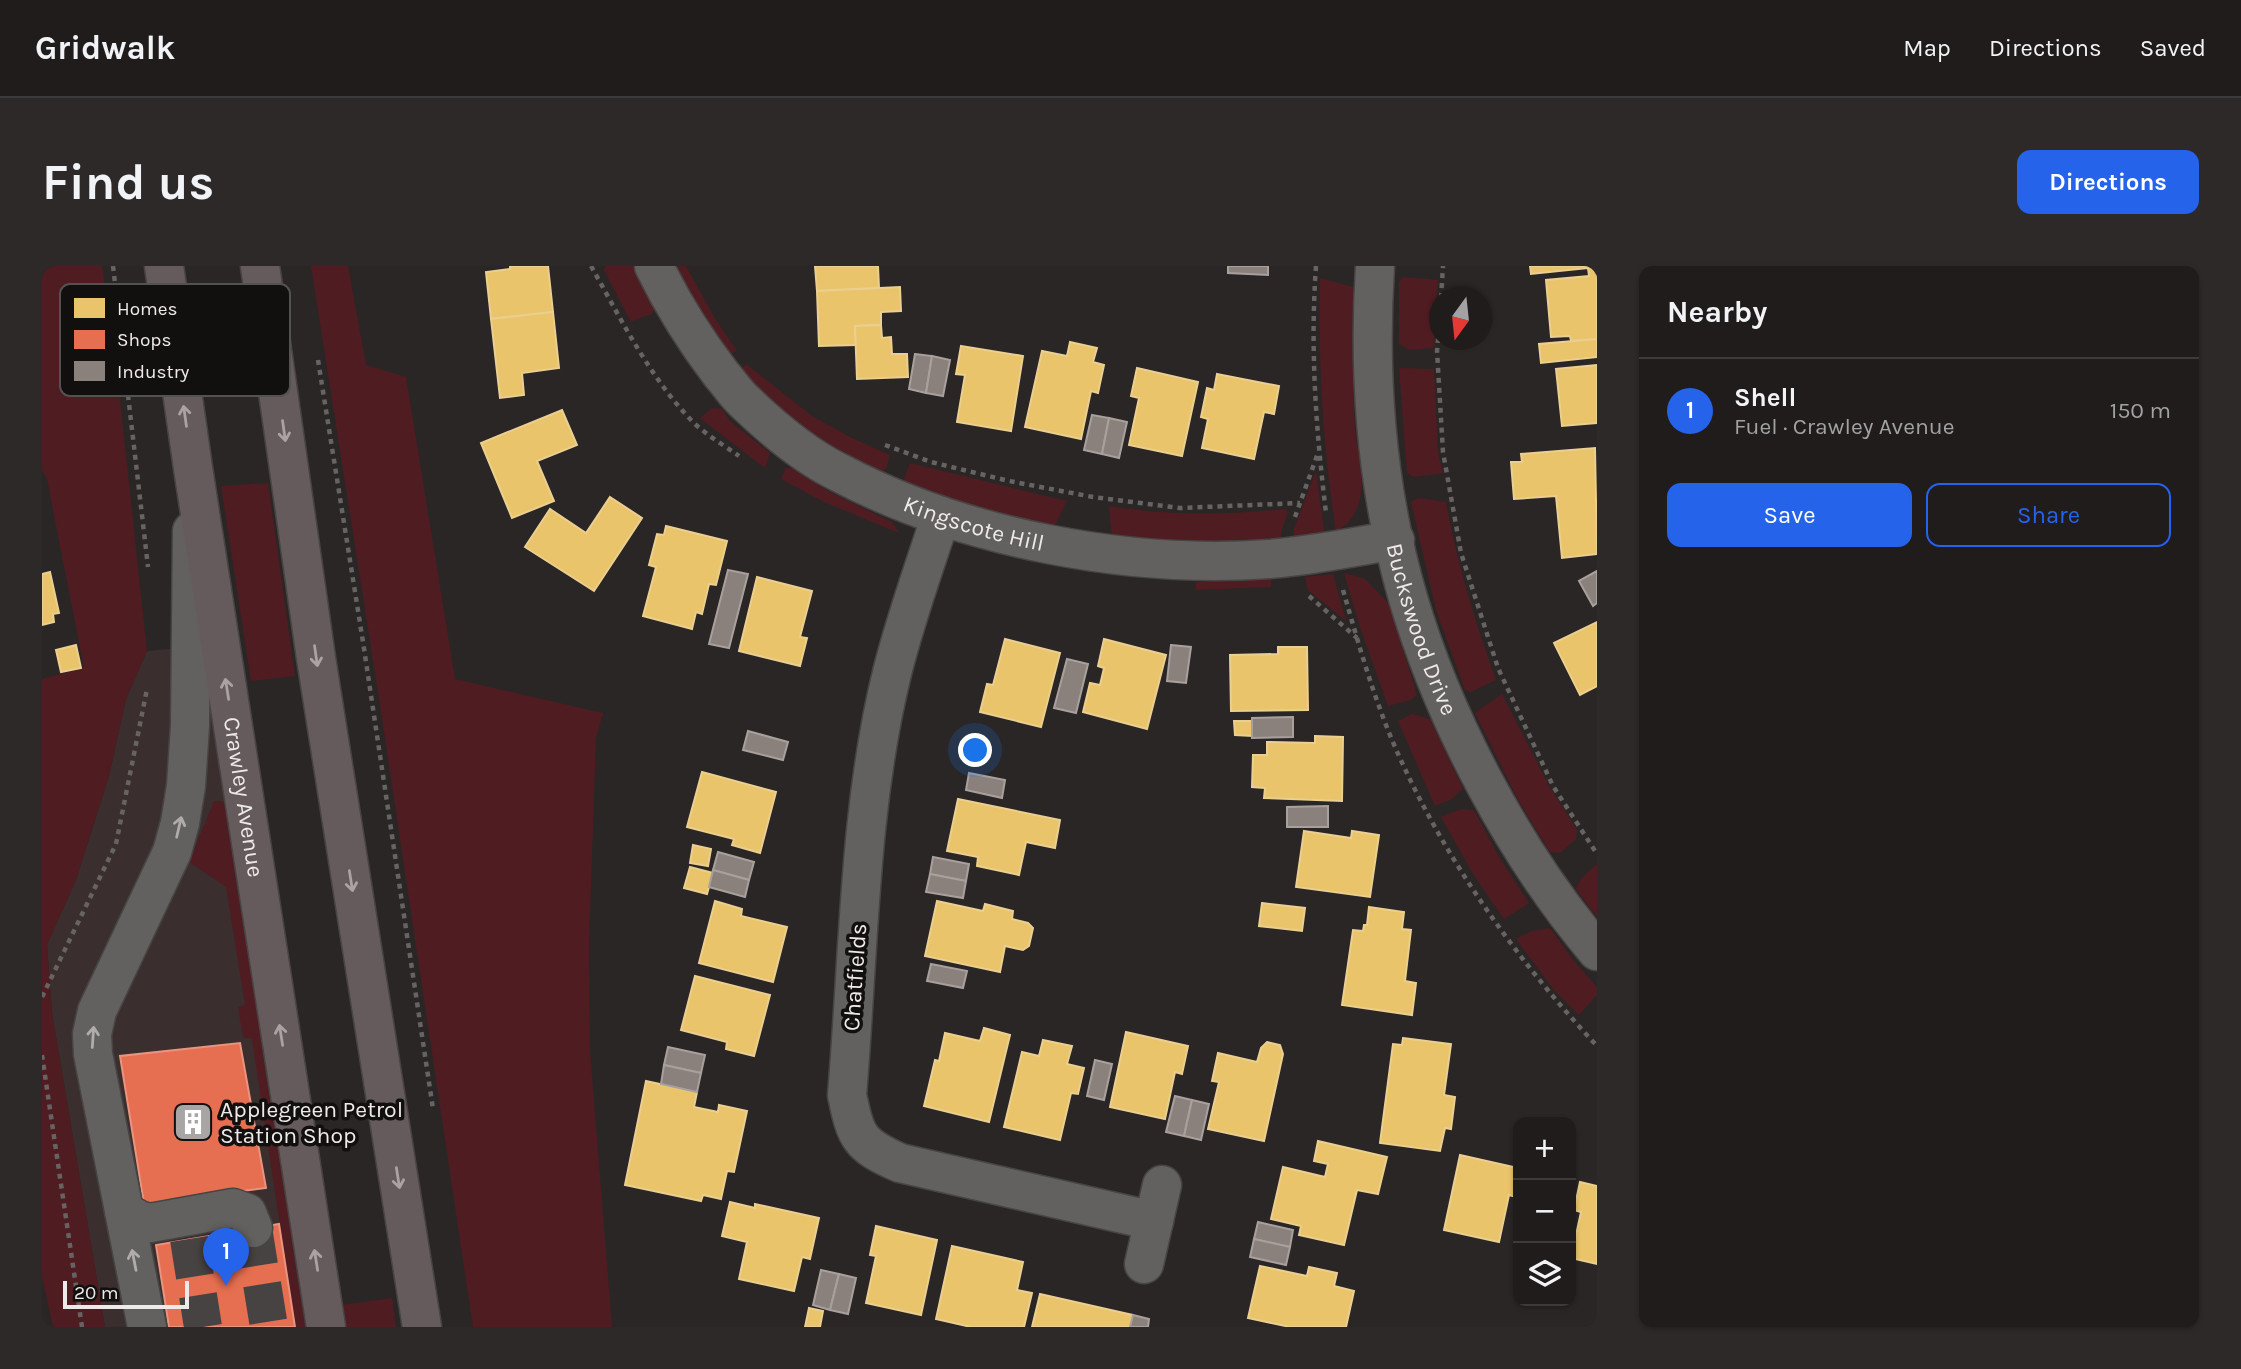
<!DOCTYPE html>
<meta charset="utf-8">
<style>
:root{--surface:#201c1c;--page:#2d2929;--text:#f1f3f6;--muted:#a2a1a3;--line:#3d3a3b;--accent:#2563eb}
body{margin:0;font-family:Karla,sans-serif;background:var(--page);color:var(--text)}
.controls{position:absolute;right:21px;bottom:21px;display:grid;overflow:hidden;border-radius:14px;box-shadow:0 2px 5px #0004}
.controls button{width:63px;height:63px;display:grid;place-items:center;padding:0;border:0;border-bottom:2px solid var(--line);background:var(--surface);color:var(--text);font:35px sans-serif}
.compass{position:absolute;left:1387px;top:21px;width:63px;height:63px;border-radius:50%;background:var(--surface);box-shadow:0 2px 5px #0004;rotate:195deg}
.scale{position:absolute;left:21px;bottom:18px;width:126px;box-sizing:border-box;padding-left:7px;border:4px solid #efeaea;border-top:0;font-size:19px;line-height:24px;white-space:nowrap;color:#efeaea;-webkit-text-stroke:5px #120f0f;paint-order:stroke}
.you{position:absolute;left:934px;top:485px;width:24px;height:24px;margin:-18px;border:5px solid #fff;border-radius:50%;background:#1a73e8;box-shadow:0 0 0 10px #1a73e833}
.badge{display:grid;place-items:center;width:46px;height:46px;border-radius:50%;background:var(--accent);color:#fff;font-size:23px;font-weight:700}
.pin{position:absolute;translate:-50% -58px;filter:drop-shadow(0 2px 4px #0008)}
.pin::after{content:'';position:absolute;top:37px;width:24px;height:21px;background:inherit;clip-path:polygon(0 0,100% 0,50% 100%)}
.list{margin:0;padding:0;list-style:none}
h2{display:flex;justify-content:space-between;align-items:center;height:91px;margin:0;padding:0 28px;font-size:30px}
h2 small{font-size:23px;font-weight:400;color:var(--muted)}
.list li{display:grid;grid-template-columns:46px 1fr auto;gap:21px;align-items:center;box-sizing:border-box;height:105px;padding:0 28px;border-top:2px solid var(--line)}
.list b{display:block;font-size:26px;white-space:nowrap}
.list p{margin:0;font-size:23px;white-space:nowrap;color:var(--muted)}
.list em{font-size:23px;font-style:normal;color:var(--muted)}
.actions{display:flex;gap:14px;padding:21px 28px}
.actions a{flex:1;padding:16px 0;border:2px solid var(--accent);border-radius:14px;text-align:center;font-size:24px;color:var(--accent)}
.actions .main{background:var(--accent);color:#fff}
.icon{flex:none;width:38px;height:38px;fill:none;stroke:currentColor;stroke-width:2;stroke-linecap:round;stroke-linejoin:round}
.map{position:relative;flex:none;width:1555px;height:1061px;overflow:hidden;border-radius:14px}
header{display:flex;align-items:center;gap:42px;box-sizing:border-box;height:98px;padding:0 35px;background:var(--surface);border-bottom:2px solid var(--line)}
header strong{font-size:33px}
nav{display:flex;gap:38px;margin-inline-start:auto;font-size:24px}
.intro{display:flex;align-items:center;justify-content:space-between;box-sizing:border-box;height:168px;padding:0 42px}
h1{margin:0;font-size:49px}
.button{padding:18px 32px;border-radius:14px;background:var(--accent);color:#fff;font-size:24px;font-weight:700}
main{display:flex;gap:42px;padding:0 42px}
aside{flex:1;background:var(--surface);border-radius:14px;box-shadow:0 2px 5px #0004}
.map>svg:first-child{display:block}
.built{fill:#3b2e2e}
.green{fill:#4f1c21}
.homes{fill:#e9c46a;stroke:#ebcf90;stroke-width:2}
.shops{fill:#e76f51;stroke:#e9947f;stroke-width:2}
.industry{fill:#8a817c;stroke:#a8a09d;stroke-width:2}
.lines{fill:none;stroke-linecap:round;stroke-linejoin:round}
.minor-tunnel{stroke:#484343;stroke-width:38;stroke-dasharray:38 19;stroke-linecap:butt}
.minor-casing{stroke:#474444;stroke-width:41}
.major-casing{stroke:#474444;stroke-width:41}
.path{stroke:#666363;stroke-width:4.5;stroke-dasharray:5 5;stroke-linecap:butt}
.minor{stroke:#636060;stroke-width:38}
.major{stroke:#665b5c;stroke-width:38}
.oneway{stroke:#aaa2a3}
.oneway2{stroke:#b0acac}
.labels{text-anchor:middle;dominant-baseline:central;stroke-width:7;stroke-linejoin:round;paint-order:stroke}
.street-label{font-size:23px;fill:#efeaea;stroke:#120f0f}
.poi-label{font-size:23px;fill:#efeaea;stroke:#120f0f;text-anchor:start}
.key{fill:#120f0f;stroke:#545151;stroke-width:2}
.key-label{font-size:19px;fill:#efeaea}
</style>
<header>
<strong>Gridwalk</strong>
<nav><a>Map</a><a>Directions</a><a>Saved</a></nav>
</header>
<div class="intro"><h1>Find us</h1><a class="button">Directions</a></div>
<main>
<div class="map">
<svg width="1555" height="1061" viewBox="0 0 1555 1061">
<rect width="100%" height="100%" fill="#2b2626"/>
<path class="built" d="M160,380l108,681h-205l-53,-314 -5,-69 29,-64 33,-104 17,-77 21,-48z"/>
<g class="green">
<path d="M0,0h60l12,78 33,307 -21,48 -17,77 -33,104 -29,65 5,68 53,314h-52l-11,-50v-598l42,-11 -37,-189 -5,-9z"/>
<path d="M269,0h37l18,99 40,12 49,302 148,34 -7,25 -7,204 1,109 22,276h-139l-93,-622z"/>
<path d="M564,0h27l21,42 -1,5 -22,9 -27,-52z"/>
<path d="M634,0h10l30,54 21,31 -9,3 -20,-30z"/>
<path d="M1361,11l35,3 -4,68 -25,2 -10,-6v-62z"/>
<path d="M1278,12l33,9c0,47 -1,94 2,141 2,22 10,48 5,70 -3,16 -11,26 -24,34 -13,-85 -18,-168 -16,-254z"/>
<path d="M704,98l66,52 40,22 38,17 -4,14 -6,3c-38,-18 -77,-38 -108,-66 -11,-10 -20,-22 -29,-33v-5z"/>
<path d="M1357,102l35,1 4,83 5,21 -29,4 -7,-4z"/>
<path d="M670,142l10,1 8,12 40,32 -5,15 -65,-50z"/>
<path d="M868,197l157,38 -12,24 -5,2 -103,-29 -44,-16z"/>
<path d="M744,202h5l37,23 64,31 7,11 -75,-31 -43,-23z"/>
<path d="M1274,205l9,66 -31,2 -1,-7z"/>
<path d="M226,217l27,193 -44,5 -30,-195z"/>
<path d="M1377,232l27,4c11,62 29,119 50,178l-25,12 -6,-2 -29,-80 -25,-108z"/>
<path d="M1067,240c62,10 115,9 177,3l2,3 -7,20v8l-19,3 -150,-4z"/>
<path d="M1302,307l21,6 24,25 28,91 -6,5 -23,6 -29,-82z"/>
<path d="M1291,308l13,47 -38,-31 -3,-13z"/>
<path d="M1229,312v9l-75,3v-8z"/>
<path d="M1460,428l47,92 28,44 -1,9 -16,14 -10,-1 -32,-52 -43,-87z"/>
<path d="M1370,448l18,5 33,70 -13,11 -15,6 -37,-85z"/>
<path d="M172,535l15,1 81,525h-15l-43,-288 -9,-2 -5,-30 7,-2 -19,-118 -37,-25z"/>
<path d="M1419,543l13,1 25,47 30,46 -25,16 -31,-45 -32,-57z"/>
<path d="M1555,598v53l-21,-28 5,-10z"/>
<path d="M1508,662l23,32 24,27v8l-18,20 -25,-25 -38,-51 16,-8z"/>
<path d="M350,1032l4,29h-50l-4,-22z"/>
</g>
<g class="homes">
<path d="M468,0h38l5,46 -62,7 -5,-47 24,-3z"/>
<path d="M773,0h63l1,22 -62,3z"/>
<path d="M1488,0h67v73l-26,2 -1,-5 -19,1 -5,-57 43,-4 -1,-8 -57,6z"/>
<path d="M858,21l1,24 -20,1v13l-26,1 1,19 -37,1 -2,-55z"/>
<path d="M511,46l6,56 -37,5 2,22 -24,3 -9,-79z"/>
<path d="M839,59l1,13 9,-1 1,17h15l1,23 -51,2 -2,-53z"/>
<path d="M1555,73v18l-56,6 -2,-19z"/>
<path d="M1028,76l27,6 -4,14 11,3 -6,28 -7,-2 -10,48 -56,-12 17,-76 25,5z"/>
<path d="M919,80l62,10 -12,75 -54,-9 8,-47 -9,-1z"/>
<path d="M1555,99v58l-35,3 -6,-57z"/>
<path d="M1095,102l61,14 -16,74 -53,-11 10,-47 -8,-2z"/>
<path d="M1175,108l62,12 -5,28 -10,-2 -10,47 -52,-11 6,-29 -7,-2 6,-29 7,2z"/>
<path d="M520,144l15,35 -40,16 17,40 -42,17 -31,-75z"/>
<path d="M1553,182l2,106 -35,4 -6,-62 -42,3 -3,-37h11l-1,-8z"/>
<path d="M568,231l32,21 -48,73 -69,-44 25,-38 36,24z"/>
<path d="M624,260l61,15 -11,44 -7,-1 -7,30 -6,-2 -4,17 -49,-13 13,-49 -7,-2 8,-31 7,1z"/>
<path d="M8,306l9,41 -6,1 1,8 -12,3v-51z"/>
<path d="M715,311l55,14 -12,46 7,1 -7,28 -61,-15z"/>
<path d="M1555,356v64l-17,9 -26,-52z"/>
<path d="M963,373l55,14 -19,74 -61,-15 7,-28 6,1z"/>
<path d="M1062,373l62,16 -19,74 -64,-17 7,-29 10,2 4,-17 -6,-2z"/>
<path d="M34,379l5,23 -20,4 -5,-22z"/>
<path d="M1236,381h29l1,63 -77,1 -1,-56 48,-1z"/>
<path d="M1192,455h18v15l-17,-1z"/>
<path d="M1273,470l28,1 -1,64 -78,-3 1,-10 -13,-1 1,-32h14v-13l48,1z"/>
<path d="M660,506l74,20 -16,61 -28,-8 2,-6 -47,-12z"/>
<path d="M916,533l102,21 -5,28 -29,-6 -7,33 -42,-9 1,-9 -31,-6z"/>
<path d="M1262,565l47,7 1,-7 27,4 -9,62 -74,-10z"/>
<path d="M651,579l18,4 -3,17 -18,-3z"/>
<path d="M648,601l23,6 -6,21 -23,-6z"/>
<path d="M673,635l27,8 -1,7 46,11 -14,55 -74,-19z"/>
<path d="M895,635l46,10 2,-7 28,7 -1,8 16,4 5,5 -4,18 -6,4 -18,-4 -5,26 -75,-16z"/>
<path d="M1220,637l43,5 -3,23 -43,-5z"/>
<path d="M1327,641l35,5 -2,17 9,1 -6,51 11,2 -4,32 -70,-10 11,-75 10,1 1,-6h3z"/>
<path d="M653,710l75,19 -16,61 -28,-7 1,-7 -46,-12z"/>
<path d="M942,762l26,7 -21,87 -65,-16 11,-46 4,1 6,-28 35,8z"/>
<path d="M1084,766l62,14 -6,28 -7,-2 -10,47 -55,-12z"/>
<path d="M1361,772l48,6 -7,51 11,2 -4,32 -6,-1 -5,23 -60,-8 13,-99 9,1z"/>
<path d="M1001,774l29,6 -5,18 17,4 -6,26 -7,-1 -11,47 -56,-13 18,-75 17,4z"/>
<path d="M1225,776l13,3 3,9 -19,87 -56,-12 11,-47 -7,-1 6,-28 39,9 4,-14z"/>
<path d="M604,815l51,11 -3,15 24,5 1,-7 28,6 -13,61 -7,-1 -6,28 -18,-4 -2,6 -76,-16z"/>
<path d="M1276,875l69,16 -9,37 -21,-4 -13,55 -45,-10 2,-9 -30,-7 12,-52 42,10 3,-13 -14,-3z"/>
<path d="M1418,889l58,13 -2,29 -7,-2 -10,47 -55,-12z"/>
<path d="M1538,916l17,4v78l-26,-6 10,-46 -7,-2z"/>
<path d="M688,936l25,6v-4l64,14 -9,41 -8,-2 -8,34 -55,-12 8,-37 -25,-6z"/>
<path d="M834,960l61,14 -16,75 -55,-12 10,-47 -6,-1z"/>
<path d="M910,980l71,16 -6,28 15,3 -8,34h-53l-35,-8z"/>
<path d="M1218,1000l47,10 2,-9 28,6 -3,13 20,5 -8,36h-56l-42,-9z"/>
<path d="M998,1028l93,21 -3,12h-98z"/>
<path d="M767,1042l14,3 -3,16h-15z"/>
</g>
<g class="shops">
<path d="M198,777l26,145 -122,16 -24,-148z"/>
<path d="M237,958l16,103h-126l-13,-82z"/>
</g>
<g class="industry">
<path d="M1186,0h40v9l-40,-2z"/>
<path d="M873,88l17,2 -6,37 -17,-4z"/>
<path d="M890,90l18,4 -7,36 -17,-3z"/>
<path d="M1050,149l17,3 -7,36 -18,-4z"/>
<path d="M1067,152l18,4 -8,36 -17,-4z"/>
<path d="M686,304l20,4 -19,74 -20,-4z"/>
<path d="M1555,305v32l-4,3 -14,-25z"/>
<path d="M1129,379l20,2 -5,36 -19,-2z"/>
<path d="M1025,393l21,5 -12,49 -22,-5z"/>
<path d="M1251,451v20l-41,1v-20z"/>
<path d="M706,465l40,11 -5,18 -40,-10z"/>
<path d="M927,507l36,7 -3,18 -36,-8z"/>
<path d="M1286,540v21h-41v-20z"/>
<path d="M676,586l36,10 -5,18 -36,-10z"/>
<path d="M891,591l36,7 -3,17 -36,-7z"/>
<path d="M671,604l36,10 -4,17 -36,-10z"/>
<path d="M888,608l36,7 -3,17 -37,-6z"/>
<path d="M889,698l36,7 -4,17 -36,-7z"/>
<path d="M626,781l37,8 -4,18 -37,-8z"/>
<path d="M1053,794l17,4 -8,36 -17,-4z"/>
<path d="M622,799l37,8 -4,19 -36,-8z"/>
<path d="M1133,830l17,4 -8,36 -18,-4z"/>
<path d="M1150,834l17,4 -8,36 -17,-4z"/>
<path d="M1216,956l35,8 -3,17 -36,-8z"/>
<path d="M1212,973l36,8 -4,18 -36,-8z"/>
<path d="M779,1004l18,4 -9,36 -17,-5z"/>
<path d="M797,1008l17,4 -8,36 -18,-4z"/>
<path d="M1091,1049l16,4 -1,8h-18z"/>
</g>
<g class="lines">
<g class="minor-tunnel">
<path d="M211,962l16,99"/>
<path d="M147,973l14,88"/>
</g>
<g class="minor-casing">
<g id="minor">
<path id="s1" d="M612,0c19,39 41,74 67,108 8,9 15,20 24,28 27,26 59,53 93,70 125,66 290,97 431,87 42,-3 84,-12 126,-19"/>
<path id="s2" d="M1333,0c-7,110 2,225 33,332 36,123 107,256 189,353"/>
<path d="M899,250c-17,52 -36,104 -49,157 -34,138 -33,282 -45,422 9,43 12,50 53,68l254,58"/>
<path d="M82,945l15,9 11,3 83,-15 14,5 6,15"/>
<path d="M1102,998l18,-79"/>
<path d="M105,1061l-54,-273 -1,-20 5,-23 75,-159 8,-29 6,-37 4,-60 2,-195"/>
</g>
</g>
<g class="major-casing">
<g id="major">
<path id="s3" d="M122,0l29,202 133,859"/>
<path d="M218,0l56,392 106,669"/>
</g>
</g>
<g class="path">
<path d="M71,0l35,301"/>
<path d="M549,0c31,55 60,114 104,158 13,12 30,22 44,32"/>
<path d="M1274,0c-6,83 0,164 10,247"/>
<path d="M1399,32l2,-32"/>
<path d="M1398,52l-3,33 6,101 18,101 37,115 55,118 44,68"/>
<path d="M276,94l45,282 70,467"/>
<path d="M843,179l46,17 78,19 84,16 87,11 120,-5"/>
<path d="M1253,251l23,-64"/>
<path d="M1301,324c15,52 30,106 52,157 48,110 120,211 202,299"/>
<path d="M1267,330l48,42"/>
<path d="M0,731l74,-153 31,-155"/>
<path d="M0,789l40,272"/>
</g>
<use href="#minor" class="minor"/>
<use href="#major" class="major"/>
</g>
<defs><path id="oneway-shaft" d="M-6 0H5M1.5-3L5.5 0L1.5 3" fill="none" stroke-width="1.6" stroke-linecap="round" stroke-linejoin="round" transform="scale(1.75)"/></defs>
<g class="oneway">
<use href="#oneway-shaft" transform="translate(143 150) rotate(-98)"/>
<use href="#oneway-shaft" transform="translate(242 165) rotate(82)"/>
<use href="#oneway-shaft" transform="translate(274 390) rotate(82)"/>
<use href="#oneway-shaft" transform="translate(185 423) rotate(-99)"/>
<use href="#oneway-shaft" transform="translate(309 615) rotate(81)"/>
<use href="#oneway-shaft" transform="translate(239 769) rotate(-99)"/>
<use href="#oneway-shaft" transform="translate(356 912) rotate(81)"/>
<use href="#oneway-shaft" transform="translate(274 994) rotate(-99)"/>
</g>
<g class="oneway2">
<use href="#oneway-shaft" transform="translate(137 561) rotate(-77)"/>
<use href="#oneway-shaft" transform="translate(51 771) rotate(-86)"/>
<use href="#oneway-shaft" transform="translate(92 994) rotate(-101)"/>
</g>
<defs>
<g id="building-square" transform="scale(2.0125)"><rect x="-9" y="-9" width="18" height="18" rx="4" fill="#aaa5a5" stroke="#120f0f"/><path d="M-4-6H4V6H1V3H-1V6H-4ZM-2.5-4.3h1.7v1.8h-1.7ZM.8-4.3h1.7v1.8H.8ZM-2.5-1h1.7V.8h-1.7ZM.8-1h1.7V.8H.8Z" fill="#fff"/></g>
</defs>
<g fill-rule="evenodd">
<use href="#building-square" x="151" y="856"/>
</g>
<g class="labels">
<g class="street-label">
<text stroke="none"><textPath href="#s1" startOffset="427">Kingscote Hill</textPath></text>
<text stroke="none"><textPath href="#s2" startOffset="369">Buckswood Drive</textPath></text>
<text stroke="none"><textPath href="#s3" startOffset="537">Crawley Avenue</textPath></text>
<text transform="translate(813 711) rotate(-86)">Chatfields</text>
</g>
<g class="poi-label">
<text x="178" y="843">Applegreen Petrol<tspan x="178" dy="26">Station Shop</tspan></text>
</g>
</g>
<rect x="18" y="18" width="230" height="112" rx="10" class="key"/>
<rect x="32" y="32" width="31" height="20" fill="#e9c46a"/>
<rect x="32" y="64" width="31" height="19" fill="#e76f51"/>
<rect x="32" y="95" width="31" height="20" fill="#8a817c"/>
<g class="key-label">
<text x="75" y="49">Homes</text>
<text x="75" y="80">Shops</text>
<text x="75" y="112">Industry</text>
</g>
</svg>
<div class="controls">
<button>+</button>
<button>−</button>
<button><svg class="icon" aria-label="layers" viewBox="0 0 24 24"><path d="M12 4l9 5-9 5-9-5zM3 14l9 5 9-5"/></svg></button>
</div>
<svg class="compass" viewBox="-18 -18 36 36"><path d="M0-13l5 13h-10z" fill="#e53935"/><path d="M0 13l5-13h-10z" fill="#a2a1a3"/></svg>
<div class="scale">20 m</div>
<div class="you"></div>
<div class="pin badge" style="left:184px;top:1020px">1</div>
</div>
<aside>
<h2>Nearby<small></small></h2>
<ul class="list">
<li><span class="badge">1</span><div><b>Shell</b><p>Fuel · Crawley Avenue</p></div><em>150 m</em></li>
</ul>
<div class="actions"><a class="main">Save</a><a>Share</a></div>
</aside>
</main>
